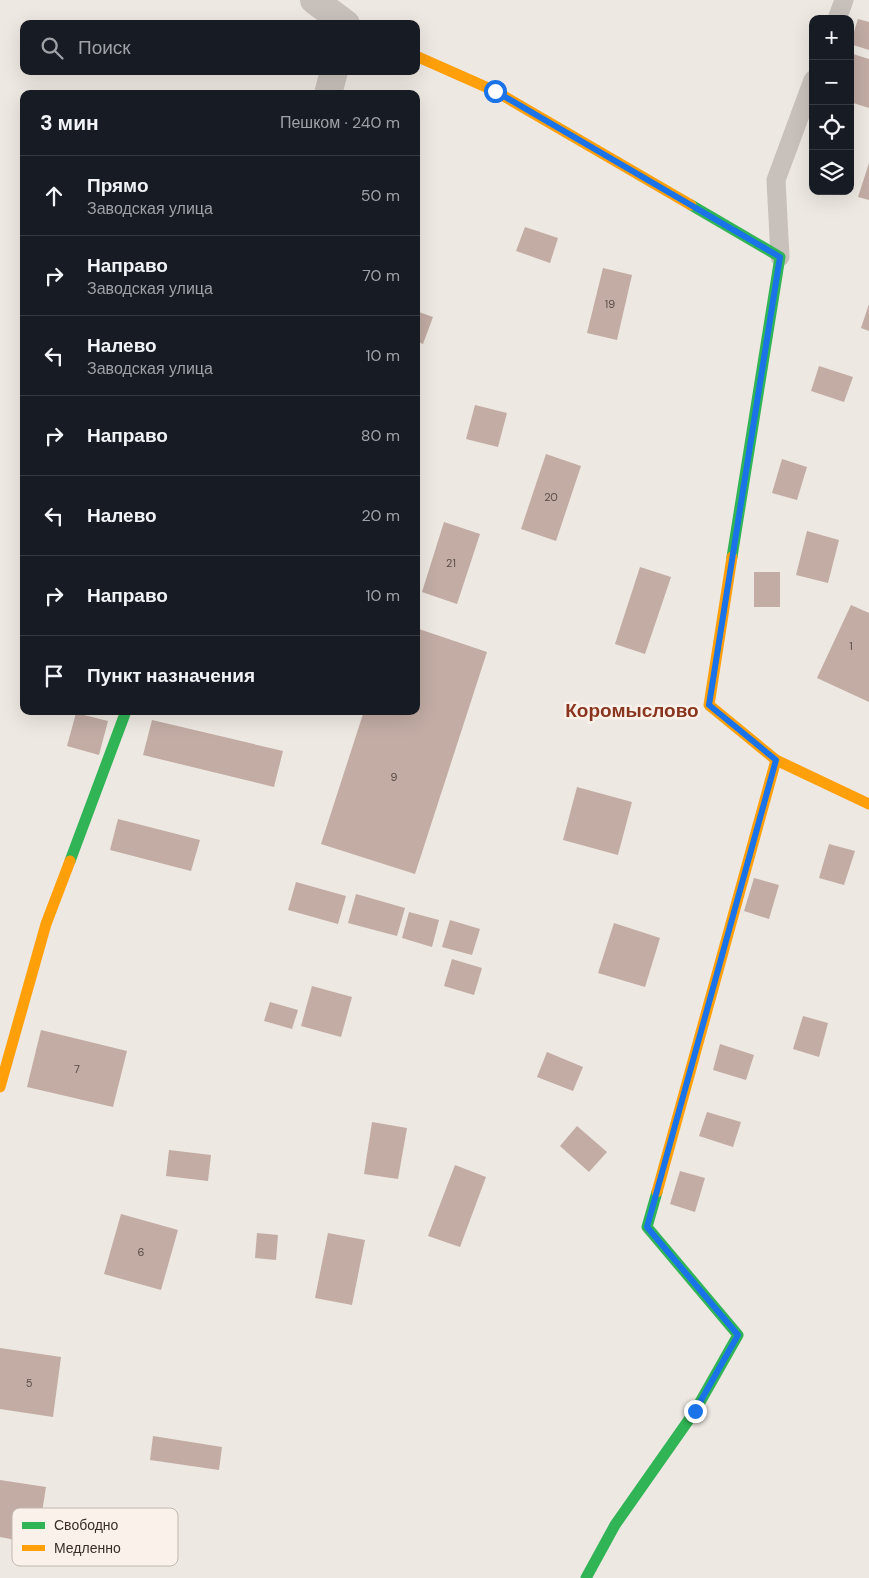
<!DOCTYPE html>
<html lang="ru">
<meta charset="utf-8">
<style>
:root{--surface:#171b24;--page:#20242c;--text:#f1f3f6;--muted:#9ea1a6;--line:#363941}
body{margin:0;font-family:"DM Sans",sans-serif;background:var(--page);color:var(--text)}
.controls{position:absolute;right:15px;top:15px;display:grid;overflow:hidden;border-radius:10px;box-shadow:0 5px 20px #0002}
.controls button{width:45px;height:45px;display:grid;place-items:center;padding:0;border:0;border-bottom:1px solid var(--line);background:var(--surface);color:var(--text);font:25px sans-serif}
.stop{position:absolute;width:15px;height:15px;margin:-11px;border:4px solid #1a73e8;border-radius:50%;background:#fff}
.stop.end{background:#1a73e8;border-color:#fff;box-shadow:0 1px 5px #0008}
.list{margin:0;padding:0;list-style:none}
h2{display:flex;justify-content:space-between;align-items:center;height:65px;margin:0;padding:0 20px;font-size:21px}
h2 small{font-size:16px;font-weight:400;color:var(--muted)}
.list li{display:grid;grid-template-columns:32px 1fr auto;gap:15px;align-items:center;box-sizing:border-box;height:80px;padding:0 20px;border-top:1px solid var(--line)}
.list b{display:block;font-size:19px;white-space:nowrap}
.list p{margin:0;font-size:16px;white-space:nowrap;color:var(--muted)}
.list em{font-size:16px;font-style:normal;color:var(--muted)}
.icon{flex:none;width:28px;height:28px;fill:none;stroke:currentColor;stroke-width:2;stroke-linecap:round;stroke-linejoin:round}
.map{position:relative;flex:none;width:869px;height:1578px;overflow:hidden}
.search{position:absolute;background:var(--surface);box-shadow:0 5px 20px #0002;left:20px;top:20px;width:400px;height:55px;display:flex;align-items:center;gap:12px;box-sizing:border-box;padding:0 18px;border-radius:10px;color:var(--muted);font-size:19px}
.panel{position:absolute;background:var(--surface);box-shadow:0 5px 20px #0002;left:20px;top:90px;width:400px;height:625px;border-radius:10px}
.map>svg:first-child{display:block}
.building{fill:#c2aca4}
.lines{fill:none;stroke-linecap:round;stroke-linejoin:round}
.lane{stroke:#c8c0bb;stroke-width:19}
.street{stroke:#c8c0bb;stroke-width:28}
.fast{stroke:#30b455;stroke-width:11}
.slow{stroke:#ff9f0a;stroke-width:11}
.route{stroke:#1a73e8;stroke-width:6}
.labels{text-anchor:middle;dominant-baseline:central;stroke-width:5;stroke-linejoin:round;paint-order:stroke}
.number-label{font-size:11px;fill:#5b4d48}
.district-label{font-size:19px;font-weight:bold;fill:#8a3520;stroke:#faf2ea}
.key{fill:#faf2ea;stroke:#c0b7b0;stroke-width:1}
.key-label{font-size:14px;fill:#392d29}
</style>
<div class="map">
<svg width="869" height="1578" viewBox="0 0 869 1578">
<rect width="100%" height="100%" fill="#eee8e2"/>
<g class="building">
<path d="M858,19l11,3v28l-19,-6z"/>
<path d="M850,53l19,6v49l-19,-6z"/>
<path d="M869,163v37l-11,-3z"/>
<path d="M416,183h4l-2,29h-2z"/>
<path d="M525,227l33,11 -8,25 -34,-12z"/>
<path d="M603,268l29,7 -15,65 -30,-7z"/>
<path d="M869,304v27l-8,-3z"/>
<path d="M416,311l17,6 -10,27 -7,-3z"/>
<path d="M819,366l34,11 -9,25 -33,-11z"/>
<path d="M475,405l32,8 -9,34 -32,-8z"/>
<path d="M546,454l35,12 -25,75 -35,-12z"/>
<path d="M782,459l25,8 -10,33 -25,-7z"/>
<path d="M444,522l36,12 -23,70 -35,-12z"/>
<path d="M807,531l32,9 -11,43 -32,-8z"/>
<path d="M640,567l31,10 -26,77 -30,-10z"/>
<rect x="754" y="572" width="26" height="35"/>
<path d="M851,605l18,8v89l-52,-24z"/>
<path d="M416,628l71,24 -72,222 -94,-30 43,-133h52z"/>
<path d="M76,713l32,8 -9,34 -32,-9z"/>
<path d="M152,720l131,31 -9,36 -131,-32z"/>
<path d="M577,787l55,15 -14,53 -55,-15z"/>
<path d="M118,819l82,21 -9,31 -81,-21z"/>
<path d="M829,844l26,7 -11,34 -25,-7z"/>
<path d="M754,878l25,7 -10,34 -25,-8z"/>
<path d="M296,882l50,14 -8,28 -50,-14z"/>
<path d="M356,894l49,14 -8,28 -49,-13z"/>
<path d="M409,912l30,8 -7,27 -30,-9z"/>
<path d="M450,920l30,9 -8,26 -30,-8z"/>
<path d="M614,923l46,15 -15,49 -47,-14z"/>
<path d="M452,959l30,9 -8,27 -30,-9z"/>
<path d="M312,986l40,11 -11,40 -40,-11z"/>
<path d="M270,1002l28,8 -6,19 -28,-8z"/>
<path d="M803,1016l25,7 -9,34 -26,-8z"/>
<path d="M41,1030l86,21 -14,56 -86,-20z"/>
<path d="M720,1044l34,11 -8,25 -33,-10z"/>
<path d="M547,1052l36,15 -10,24 -36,-14z"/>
<path d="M707,1112l34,10 -8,25 -34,-11z"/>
<path d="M372,1122l35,6 -9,51 -34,-5z"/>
<path d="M577,1126l30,26 -18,20 -29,-26z"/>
<path d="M169,1150l42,5 -3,26 -42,-5z"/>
<path d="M455,1165l31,12 -26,70 -32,-11z"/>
<path d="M680,1171l25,7 -10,34 -25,-8z"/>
<path d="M121,1214l57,16 -17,60 -57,-16z"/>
<path d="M257,1233l21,2 -2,25 -21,-2z"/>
<path d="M328,1233l37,7 -13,65 -37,-7z"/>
<path d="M0,1348l61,9 -8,60 -53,-8z"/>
<path d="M153,1436l69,11 -3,23 -69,-10z"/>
<path d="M0,1480l46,7 -9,57 -37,-7z"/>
</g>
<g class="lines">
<g class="lane">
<path d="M837,19l7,-19"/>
<path d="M780,257l-4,-77 37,-100"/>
</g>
<g class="street">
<path d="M314,0l32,24"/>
<path d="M328,94l6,-23"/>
</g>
<g class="fast">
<path d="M691,205l89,52 -48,300"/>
<path d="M70,861l56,-150"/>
<path d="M586,1578l29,-53 80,-114 43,-76 -91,-108 10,-35"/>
</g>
<g class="slow">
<path d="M416,56l79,35 196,114"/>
<path d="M732,557l-23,148 67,55 93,44"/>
<path d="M0,1087l46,-163 24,-63"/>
<path d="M657,1192l119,-432"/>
</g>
</g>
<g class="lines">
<path class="route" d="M495,91l285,166 -71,448 67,55 -129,467 91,108 -43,76"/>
</g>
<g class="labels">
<g class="number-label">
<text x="610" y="304">19</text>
<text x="551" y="497">20</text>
<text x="451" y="563">21</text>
<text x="851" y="646">1</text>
<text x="394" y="777">9</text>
<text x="77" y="1069">7</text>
<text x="141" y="1252">6</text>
<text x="29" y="1383">5</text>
</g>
<g class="district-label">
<text x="632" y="710">Коромыслово</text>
</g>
</g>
<rect x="12" y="1508" width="166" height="58" rx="8" class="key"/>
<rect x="22" y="1522" width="23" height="7" fill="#30b455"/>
<rect x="22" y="1545" width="23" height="6" fill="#ff9f0a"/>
<g class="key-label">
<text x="54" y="1530">Свободно</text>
<text x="54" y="1553">Медленно</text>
</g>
</svg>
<div class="controls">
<button>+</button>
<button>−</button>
<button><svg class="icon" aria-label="locate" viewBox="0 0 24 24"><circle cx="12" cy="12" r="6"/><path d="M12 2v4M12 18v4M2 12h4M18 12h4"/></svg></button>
<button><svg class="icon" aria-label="layers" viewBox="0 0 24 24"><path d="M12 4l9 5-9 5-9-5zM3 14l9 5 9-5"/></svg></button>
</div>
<div class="stop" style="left:495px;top:91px"></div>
<div class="stop end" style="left:695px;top:1411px"></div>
<div class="search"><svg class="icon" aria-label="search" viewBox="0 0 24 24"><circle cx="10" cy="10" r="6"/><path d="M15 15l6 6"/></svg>Поиск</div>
<section class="panel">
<h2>3 мин<small>Пешком · 240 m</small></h2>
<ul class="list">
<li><svg class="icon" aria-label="ahead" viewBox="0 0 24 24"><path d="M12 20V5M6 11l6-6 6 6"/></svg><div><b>Прямо</b><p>Заводская улица</p></div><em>50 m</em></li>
<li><svg class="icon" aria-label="right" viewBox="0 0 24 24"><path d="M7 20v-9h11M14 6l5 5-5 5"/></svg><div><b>Направо</b><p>Заводская улица</p></div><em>70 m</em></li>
<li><svg class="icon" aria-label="left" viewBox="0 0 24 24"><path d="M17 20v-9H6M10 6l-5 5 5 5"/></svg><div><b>Налево</b><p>Заводская улица</p></div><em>10 m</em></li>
<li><svg class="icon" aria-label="right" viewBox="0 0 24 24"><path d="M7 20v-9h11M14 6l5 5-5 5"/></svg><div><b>Направо</b></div><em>80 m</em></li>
<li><svg class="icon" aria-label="left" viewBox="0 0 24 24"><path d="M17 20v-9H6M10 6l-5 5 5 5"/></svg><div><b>Налево</b></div><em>20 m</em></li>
<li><svg class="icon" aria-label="right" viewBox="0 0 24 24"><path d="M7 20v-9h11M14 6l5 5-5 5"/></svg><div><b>Направо</b></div><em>10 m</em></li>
<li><svg class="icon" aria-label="arrive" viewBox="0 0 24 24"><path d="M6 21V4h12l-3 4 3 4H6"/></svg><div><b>Пункт назначения</b></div></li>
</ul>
</section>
</div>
